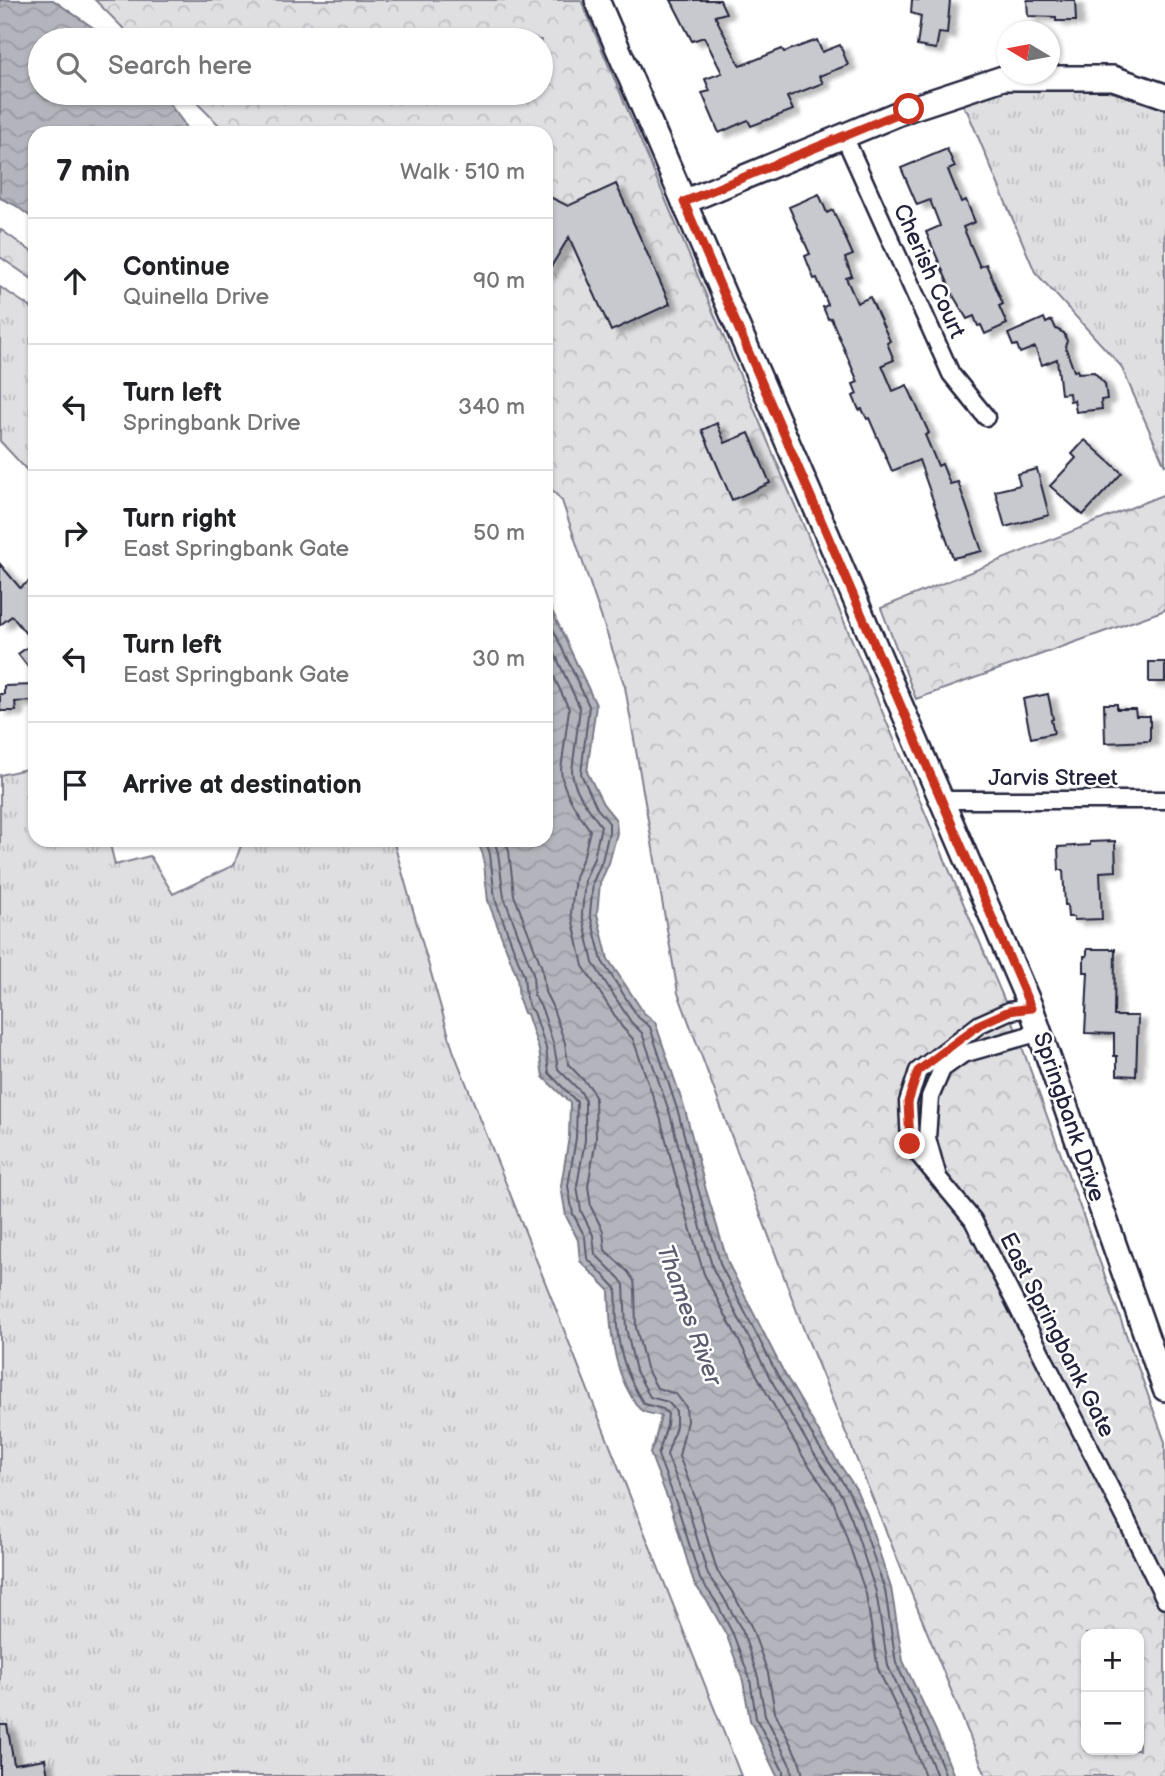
<!DOCTYPE html>
<meta charset="utf-8">
<style>
:root{--surface:#fff;--page:#f6f6f6;--text:#202124;--muted:#757577;--line:#e0e0e0}
body{margin:0;font-family:"Balsamiq Sans",sans-serif;background:var(--page);color:var(--text)}
.controls{position:absolute;right:21px;bottom:21px;display:grid;overflow:hidden;border-radius:14px;box-shadow:0 2px 5px #0004}
.controls button{width:63px;height:63px;display:grid;place-items:center;padding:0;border:0;border-bottom:2px solid var(--line);background:var(--surface);color:var(--text);font:35px sans-serif}
.compass{position:absolute;left:997px;top:21px;width:63px;height:63px;border-radius:50%;background:var(--surface);box-shadow:0 2px 5px #0004;rotate:280deg}
.stop{position:absolute;width:21px;height:21px;margin:-16px;border:5px solid #c8321e;border-radius:50%;background:#fff}
.stop.end{background:#c8321e;border-color:#fff;box-shadow:0 2px 7px #0008}
.list{margin:0;padding:0;list-style:none}
h2{display:flex;justify-content:space-between;align-items:center;height:91px;margin:0;padding:0 28px;font-size:30px}
h2 small{font-size:23px;font-weight:400;color:var(--muted)}
.list li{display:grid;grid-template-columns:46px 1fr auto;gap:21px;align-items:center;box-sizing:border-box;height:126px;padding:0 28px;border-top:2px solid var(--line)}
.list b{display:block;font-size:26px;white-space:nowrap}
.list p{margin:0;font-size:23px;white-space:nowrap;color:var(--muted)}
.list em{font-size:23px;font-style:normal;color:var(--muted)}
.icon{flex:none;width:38px;height:38px;fill:none;stroke:currentColor;stroke-width:2;stroke-linecap:round;stroke-linejoin:round}
.map{position:relative;flex:none;width:1165px;height:1776px;overflow:hidden}
.search{position:absolute;background:var(--surface);box-shadow:0 2px 5px #0004;left:28px;top:28px;width:525px;height:77px;display:flex;align-items:center;gap:18px;box-sizing:border-box;padding:0 24px;border-radius:38px;color:var(--muted);font-size:26px}
.panel{position:absolute;background:var(--surface);box-shadow:0 2px 5px #0004;left:28px;top:126px;width:525px;height:721px;border-radius:21px}
.map>svg:first-child{display:block}
.grass{fill:url(#grass-tufts);stroke:#80808e;stroke-width:2}
.forest{fill:url(#forest-crowns);stroke:#80808e;stroke-width:2;fill-rule:evenodd}
.water{fill:url(#water-waves);stroke:#7a7a88;stroke-width:2}
.lines{fill:none;stroke-linecap:round;stroke-linejoin:round}
.shore{stroke:#5c5c6f;stroke-width:2}
.building{fill:#c8c8cf;stroke:#22223b;stroke-width:2;filter:url(#shadow)}
.street-casing{stroke:#22223b;stroke-width:21}
.secondary-casing{stroke:#22223b;stroke-width:28}
.street{stroke:#fff;stroke-width:16}
.secondary{stroke:#fff;stroke-width:23}
.route{stroke:#c8321e;stroke-width:9}
.labels{text-anchor:middle;dominant-baseline:central;stroke-width:5;stroke-linejoin:round;paint-order:stroke}
.street-label{font-size:23px;fill:#22223b;stroke:#fff}
.water-label{font-size:24px;font-style:italic;fill:#5c5c6f;stroke:#fff}
</style>
<div class="map">
<svg width="1165" height="1776" viewBox="0 0 1165 1776">
<defs>
<pattern id="grass-tufts" width="24" height="20" patternUnits="userSpaceOnUse" patternTransform="scale(1.75)"><rect width="24" height="20" fill="#dfdfe2"/><path d="M3 7l-1-3M5 7V3M7 7l1-3M15 17l-1-3M17 17v-4M19 17l1-3" fill="none" stroke="#bfbfc3"/></pattern>
<pattern id="forest-crowns" width="20" height="18" patternUnits="userSpaceOnUse" patternTransform="scale(1.75)"><rect width="20" height="18" fill="#dfdfe2"/><path d="M2 6a3 3 0 1 1 6 0M12 15a3 3 0 1 1 6 0" fill="none" stroke="#bfbfc3"/></pattern>
<pattern id="water-waves" width="16" height="10" patternUnits="userSpaceOnUse" patternTransform="scale(1.75)"><rect width="16" height="10" fill="#b4b4bc"/><path d="M0 5q4-4 8 0t8 0" fill="none" stroke="#9a9aa2"/></pattern>
<filter id="shadow"><feDropShadow dx="8" dy="4.5" stdDeviation="2" flood-color="#0004"/></filter>
</defs>
<rect width="100%" height="100%" fill="#fff"/>
<filter id="ink" filterUnits="userSpaceOnUse"><feTurbulence type="fractalNoise" baseFrequency=".0143" numOctaves="2"/><feDisplacementMap in="SourceGraphic" scale="14" xChannelSelector="R" yChannelSelector="G"/><feConvolveMatrix kernelMatrix="1 2 1 2 8 2 1 2 1" color-interpolation-filters="sRGB"/></filter>
<g filter="url(#ink)">
<g class="grass">
<path d="M1036,85l55,1 68,20 6,3v357l-44,-100 -86,-94 -67,-159 -6,-9 37,-12z"/>
<path d="M0,287l35,23v169l-35,-38z"/>
<path d="M35,767v73h74l6,25 35,-9 23,38 61,-29 9,-25h150l60,210 288,726h-741v-1001z"/>
</g>
<g class="forest">
<path d="M95,0h486l428,1011 156,431v334h-179l-181,-443 -127,-340 -53,-306 -63,-186 -16,-18v-350h-319l-40,-40h354v-53h-406zM1086,1634h53v116h-53z"/>
<path d="M0,229l35,25v27l-35,-24z"/>
<path d="M1165,494v116l-249,89 -35,-91z"/>
</g>
<g class="water">
<path d="M0,0h53l58,40h-71v53h121l22,29 5,11h-153v87l-20,-15 -15,-7z"/>
<path d="M546,598l50,107 -9,67 16,32 13,16 1,13 -8,30 -9,20 -3,31 11,45 36,54 11,9 30,88 21,80 22,73 55,108 41,70 32,48 11,26 24,73 12,73 33,70 18,45h-177l-27,-56 -7,-39 -16,-45 -18,-32 -15,-21 -22,-73 -22,-57 4,-9 7,-28c-6,-2 -15,-2 -20,-6 -4,-3 -7,-9 -10,-14 -19,-32 -21,-69 -22,-106l-29,-29 -2,-21 -12,-24 -5,-30 8,-49 1,-34 -27,-26 -4,-27 -12,-36 -3,-1 -5,-14 -2,-22 -29,-76 -5,-46 -6,-15h69z"/>
</g>
<g class="lines">
<g class="shore">
<path d="M546,614l43,92 -8,68 16,34 12,15v9l-7,29 -9,21 -3,32 12,47 36,56 12,10 28,85 21,80 22,74 56,108 41,71 31,47 11,25 25,73 11,73 33,70 17,43"/>
<path d="M546,635l34,73 -8,63c1,20 18,39 29,55l-7,32 -9,22 -3,34 11,49 38,59 11,11 28,81 21,80 22,75 57,109 41,71 31,47 10,24 24,72 12,74 33,71 16,39"/>
<path d="M546,660l23,49 -8,61c1,21 17,43 29,60l-6,25 -9,22 -4,36 12,53 39,61 11,12 27,78 21,80 23,77 57,109 41,72 31,46 9,23 24,70 12,75 34,72 13,35"/>
<path d="M485,840l5,14 5,45 29,77 2,21 3,10 5,5 12,36 3,25 28,29 -1,36 -8,48 5,28 12,23 2,21 29,30c1,13 0,26 1,38 2,28 12,55 27,78l19,5 5,5 -1,11 -9,30 20,53 22,71 15,21 18,34 17,45 6,39 27,53v5"/>
<path d="M494,840l4,13 6,44 29,76 1,22 8,14 12,37 4,23 23,23 4,8v40l-8,46 4,25 12,24 2,19 25,25 4,6 2,43 10,43 14,26 18,5 8,9v15l-9,29 20,50 21,70 14,20 20,35 16,47 7,38 26,52 1,9"/>
<path d="M505,840l4,11 5,44 28,73 3,24 7,14 13,37 3,21 22,23 5,10 1,42 -8,47 3,21 12,24 2,19 23,22 6,9 1,8 1,38 10,41 11,20 19,6 10,13 1,14 -8,35 18,46 20,69 14,19 20,36 17,47 7,39 25,51 3,13"/>
</g>
</g>
<g class="building">
<path d="M671,0h49l6,13 -11,3 25,50 42,-17 2,3 33,-12 5,12 18,-7 8,20 -29,11 4,7 -36,14 6,13 -42,16 -3,-6 -29,13 -17,-40 8,-2 -5,-12 17,-6 -18,-36 -12,4z"/>
<path d="M912,0h38l-3,34 -8,-1 -3,16 -19,-3 4,-30 -10,-3z"/>
<path d="M1027,0h48l1,21h-20v-4l-28,-1z"/>
<path d="M947,149l8,18 -7,3 13,32 5,-2 9,22 -12,5 17,40 6,-3 17,40 -4,2 8,18 -22,10 -4,-9 -3,1 -4,-10 -7,3 -13,-22 -28,-65 14,-6 -10,-26 -13,5 -16,-37z"/>
<path d="M616,184l54,120 -59,27 -42,-94 -23,38v-80l22,11z"/>
<path d="M819,194l8,19 6,-3 20,45 -8,3 7,18 -6,2 11,25 13,-6 20,44 -3,2 7,17 -12,5 11,26 14,-6 22,48 -4,2 13,31 4,-2 8,20 8,-2 24,69 -29,7 -34,-98 -27,11 -23,-53 -2,1 -5,-10 -3,1 -6,-14 4,-2 -4,-10 5,-2 -27,-64 -3,1 -5,-12 5,-2 -11,-27 -3,1 -9,-23 5,-2 -21,-47z"/>
<path d="M1044,318l2,5 6,-3 4,9 8,4 3,8 -2,5 9,25 4,-1v3l16,-1 11,12 2,15 -6,1 1,9 -26,3 -2,-12 -4,1 -1,-8 -8,1 -4,-35 -15,6 -7,-18 -15,6 -3,-8 -4,1 -5,-12z"/>
<path d="M717,423l8,20 24,-10 21,50 -38,17 -30,-70z"/>
<path d="M1085,440l37,33 -39,42 -33,-29 26,-28 -4,-4z"/>
<path d="M1037,469l12,46 -44,12 -10,-36 25,-6 -3,-11z"/>
<path d="M0,564l20,24 15,-11v99l-17,-22 15,-11 -21,-27 -12,9z"/>
<rect x="1149" y="662" width="16" height="20"/>
<path d="M35,685v16l-20,1 1,9h-16v-17h4v-8z"/>
<path d="M1048,694l5,25 -2,1 3,13 -23,5 -8,-39z"/>
<path d="M1104,704h13v5h18l1,7h14v25l-45,2z"/>
<path d="M1115,841l1,30 -16,1 2,47 -28,1v-3h-6l-1,-12h-2l-2,-35h-4l-1,-23 32,-2v-3z"/>
<path d="M1087,949h28l-1,67h24l-2,60 -19,-1v-19h-3v-22l-29,-1 3,-61h-4v-16h3z"/>
<path d="M0,1725h7l7,39 31,-5 3,17h-48z"/>
</g>
<g class="lines">
<g class="street-casing">
<g id="street">
<path d="M844,136l107,238 35,43"/>
<path d="M941,800h224"/>
<path d="M1031,1008l-22,3 -29,13 -62,47 -10,31 2,42 63,76 153,299 39,80"/>
<path d="M937,1174l-10,-36 3,-41 12,-28 21,-15 77,-22"/>
</g>
</g>
<g class="secondary-casing">
<g id="secondary">
<path d="M597,0l434,1008 134,381"/>
<path d="M684,202l225,-93 94,-31h110l52,18"/>
</g>
</g>
<use href="#street" class="street"/>
<use href="#secondary" class="secondary"/>
</g>
</g>
<g class="lines" filter="url(#ink)">
<path class="route" d="M909,109l-225,93 347,806 -22,3 -29,13 -62,47 -10,31 2,42"/>
</g>
<g class="labels">
<g class="street-label">
<text transform="translate(929 271) rotate(66)">Cherish Court</text>
<text x="1053" y="778">Jarvis Street</text>
<text transform="translate(1069 1117) rotate(71)">Springbank Drive</text>
<text transform="translate(1057 1335) rotate(63)">East Springbank Gate</text>
</g>
<g class="water-label">
<text transform="translate(689 1315) rotate(70)">Thames River</text>
</g>
</g>
</svg>
<div class="controls">
<button>+</button>
<button>−</button>
</div>
<svg class="compass" viewBox="-18 -18 36 36"><path d="M0-13l5 13h-10z" fill="#e53935"/><path d="M0 13l5-13h-10z" fill="#757577"/></svg>
<div class="stop" style="left:909px;top:109px"></div>
<div class="stop end" style="left:910px;top:1144px"></div>
<div class="search"><svg class="icon" aria-label="search" viewBox="0 0 24 24"><circle cx="10" cy="10" r="6"/><path d="M15 15l6 6"/></svg>Search here</div>
<section class="panel">
<h2>7 min<small>Walk · 510 m</small></h2>
<ul class="list">
<li><svg class="icon" aria-label="ahead" viewBox="0 0 24 24"><path d="M12 20V5M6 11l6-6 6 6"/></svg><div><b>Continue</b><p>Quinella Drive</p></div><em>90 m</em></li>
<li><svg class="icon" aria-label="left" viewBox="0 0 24 24"><path d="M17 20v-9H6M10 6l-5 5 5 5"/></svg><div><b>Turn left</b><p>Springbank Drive</p></div><em>340 m</em></li>
<li><svg class="icon" aria-label="right" viewBox="0 0 24 24"><path d="M7 20v-9h11M14 6l5 5-5 5"/></svg><div><b>Turn right</b><p>East Springbank Gate</p></div><em>50 m</em></li>
<li><svg class="icon" aria-label="left" viewBox="0 0 24 24"><path d="M17 20v-9H6M10 6l-5 5 5 5"/></svg><div><b>Turn left</b><p>East Springbank Gate</p></div><em>30 m</em></li>
<li><svg class="icon" aria-label="arrive" viewBox="0 0 24 24"><path d="M6 21V4h12l-3 4 3 4H6"/></svg><div><b>Arrive at destination</b></div></li>
</ul>
</section>
</div>
